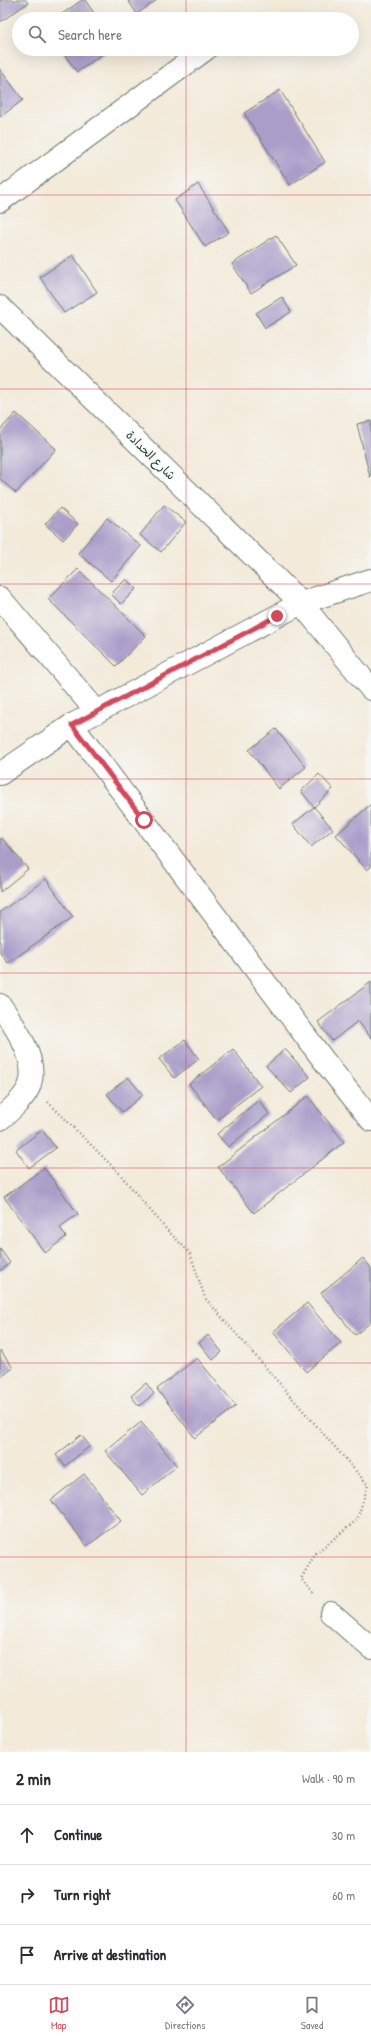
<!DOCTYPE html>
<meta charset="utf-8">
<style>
:root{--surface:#fff;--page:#f7f7f7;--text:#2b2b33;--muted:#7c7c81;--line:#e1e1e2;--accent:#d1495b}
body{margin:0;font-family:"Patrick Hand","Playpen Sans Arabic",sans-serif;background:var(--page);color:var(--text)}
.stop{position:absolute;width:12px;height:12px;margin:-9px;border:3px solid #d1495b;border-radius:50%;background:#fff}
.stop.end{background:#d1495b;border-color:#fff;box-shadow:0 1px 4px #0008}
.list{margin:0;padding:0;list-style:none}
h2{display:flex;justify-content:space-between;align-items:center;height:52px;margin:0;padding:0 16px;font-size:17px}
h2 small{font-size:13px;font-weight:400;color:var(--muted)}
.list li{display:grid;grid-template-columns:26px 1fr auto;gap:12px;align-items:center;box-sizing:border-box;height:60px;padding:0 16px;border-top:1px solid var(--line)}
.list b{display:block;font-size:15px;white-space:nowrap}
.list em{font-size:13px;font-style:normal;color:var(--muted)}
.icon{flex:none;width:22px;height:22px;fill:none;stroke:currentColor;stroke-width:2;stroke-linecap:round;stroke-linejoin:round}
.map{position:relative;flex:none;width:371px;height:1752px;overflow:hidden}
.search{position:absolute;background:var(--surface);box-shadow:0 4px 16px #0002;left:12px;right:12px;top:12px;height:44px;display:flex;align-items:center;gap:10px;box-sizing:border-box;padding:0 14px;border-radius:22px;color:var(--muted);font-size:15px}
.sheet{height:232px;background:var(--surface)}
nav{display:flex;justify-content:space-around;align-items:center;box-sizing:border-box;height:56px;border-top:1px solid var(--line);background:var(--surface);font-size:11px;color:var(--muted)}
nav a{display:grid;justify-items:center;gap:2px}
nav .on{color:var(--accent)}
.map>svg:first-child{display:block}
.building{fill:#aa9ec9}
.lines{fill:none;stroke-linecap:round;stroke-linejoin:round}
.street-casing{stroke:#697a6e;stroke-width:24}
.secondary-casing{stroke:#697a6e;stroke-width:24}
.path{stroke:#697a6e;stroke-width:2.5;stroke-dasharray:1 3;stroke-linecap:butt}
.street{stroke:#fff;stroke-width:22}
.secondary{stroke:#fff;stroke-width:22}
.route{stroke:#d1495b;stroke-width:5}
.grid{fill:none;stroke:#d1495b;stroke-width:1;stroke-opacity:0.55}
.labels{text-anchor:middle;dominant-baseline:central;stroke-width:3;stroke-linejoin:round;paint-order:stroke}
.street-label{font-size:12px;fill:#1f3d34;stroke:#f6f6f2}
</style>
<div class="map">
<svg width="371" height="1752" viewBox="0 0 371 1752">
<rect width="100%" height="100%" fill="#f6f6f2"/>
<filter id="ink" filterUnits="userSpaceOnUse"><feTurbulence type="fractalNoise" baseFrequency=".025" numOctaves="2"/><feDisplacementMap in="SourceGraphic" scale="8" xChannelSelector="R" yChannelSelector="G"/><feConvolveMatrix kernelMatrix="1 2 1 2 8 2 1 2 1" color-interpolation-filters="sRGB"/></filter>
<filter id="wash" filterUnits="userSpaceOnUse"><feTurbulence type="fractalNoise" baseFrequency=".012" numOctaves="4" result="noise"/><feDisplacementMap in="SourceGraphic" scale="16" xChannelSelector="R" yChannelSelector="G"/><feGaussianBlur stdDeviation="0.9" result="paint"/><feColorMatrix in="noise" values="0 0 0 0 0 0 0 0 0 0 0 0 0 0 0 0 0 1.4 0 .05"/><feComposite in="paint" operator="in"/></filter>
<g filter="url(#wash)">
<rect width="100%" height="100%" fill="#f3ead9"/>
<g id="blocks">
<g class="building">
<path d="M0,0h26l2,3 -28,19z"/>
<path d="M82,0h3l13,19h-43z"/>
<path d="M128,0h29l-20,14z"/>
<path d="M60,49h50l-33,23z"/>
<path d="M0,69l23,31 -23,17z"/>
<path d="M280,90l45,72 -35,23 -46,-72z"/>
<path d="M198,184l31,48 -24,15 -30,-47z"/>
<path d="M276,235l20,30 -45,28 -19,-29z"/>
<path d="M73,255l24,37 -33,21 -24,-36z"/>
<path d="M282,297l9,15 -26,16 -9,-15z"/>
<path d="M16,413l40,36 -40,44 -16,-14v-49z"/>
<path d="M371,421v55l-1,1 -13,-53z"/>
<path d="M164,505l22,17 -25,30 -21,-17z"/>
<path d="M60,508l18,16 -15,16 -18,-16z"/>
<path d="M107,518l34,28 -30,35 -33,-28z"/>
<path d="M78,569l68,67 -30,30 -68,-67z"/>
<path d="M126,579l10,10 -15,15 -10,-10z"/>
<path d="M276,729l30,38 -27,22 -30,-39z"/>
<path d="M319,774l14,15 -19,18 19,22 -22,18 -18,-23 21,-17 -13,-16z"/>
<path d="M371,804v63l-4,3 -31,-35z"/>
<path d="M2,838l26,31 -28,23v-52z"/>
<path d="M46,879l27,38 -65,46 -8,-10v-41z"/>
<path d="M371,982v56l-13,-17 -26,20 -14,-19z"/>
<path d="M185,1040l14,19 -25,19 -15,-19z"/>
<path d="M233,1049l28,37 -44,34 -28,-36z"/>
<path d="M285,1049l25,28 -19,16 -25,-27z"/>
<path d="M128,1077l15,18 -21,17 -15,-18z"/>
<path d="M308,1096l36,46 -90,71 -36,-46z"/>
<path d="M259,1100l10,14 -41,33 -11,-13z"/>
<path d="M42,1130l14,18 -27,20 -13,-18z"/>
<path d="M44,1168l34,46 -18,13 6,10 -21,16 -41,-56z"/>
<path d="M0,1249l10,14 -10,8z"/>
<path d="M363,1258l8,10v54l-16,13 -34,-42z"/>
<path d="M307,1303l34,40 -35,29 -33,-40z"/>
<path d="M208,1335l14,17 -9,8 -14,-17z"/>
<path d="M0,1350l13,18 -13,10z"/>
<path d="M197,1358l39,48 -41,32 -38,-49z"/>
<path d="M146,1383l8,11 -15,12 -8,-10z"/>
<path d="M141,1422l36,44 -35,29 -37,-44z"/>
<path d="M81,1435l9,11 -25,20 -9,-11z"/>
<path d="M84,1474l37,47 -34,25 -36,-46z"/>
</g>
</g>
</g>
<g filter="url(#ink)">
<use href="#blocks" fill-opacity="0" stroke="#697a6e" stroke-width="1"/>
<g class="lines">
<g class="street-casing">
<g id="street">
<path d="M0,201l206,-152"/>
<path d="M0,598l97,114"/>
<path d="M72,725l253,337 46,58"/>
<path d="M0,774l72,-49 205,-109 24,-13 70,-23"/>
<path d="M0,1005c14,20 38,53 30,79 -3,12 -21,28 -30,35"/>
<path d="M331,1613l40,35"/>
</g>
</g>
<g class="secondary-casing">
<path id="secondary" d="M0,307l301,296 70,86"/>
</g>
<path class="path" d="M48,1102l71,71 47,56 24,24 15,45 163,187 -11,35 -42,34 -14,25 14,16"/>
<use href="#street" class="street"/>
<use href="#secondary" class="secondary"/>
</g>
</g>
<g class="lines" filter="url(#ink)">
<path class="route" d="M144,820l-72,-95 205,-109"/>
</g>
<path class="grid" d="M186,0v19M186,49v1703M0,195h371M0,389h371M0,584h371M0,779h371M0,973h371M0,1168h371M0,1363h371M0,1557h371"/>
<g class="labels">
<g class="street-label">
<text transform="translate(151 455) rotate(45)">شارع الحدادة</text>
</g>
</g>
</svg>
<div class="stop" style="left:144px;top:820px"></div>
<div class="stop end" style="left:277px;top:616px"></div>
<div class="search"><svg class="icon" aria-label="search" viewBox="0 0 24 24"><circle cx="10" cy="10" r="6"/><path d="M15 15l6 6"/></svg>Search here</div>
</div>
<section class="sheet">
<h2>2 min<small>Walk · 90 m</small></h2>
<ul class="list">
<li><svg class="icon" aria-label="ahead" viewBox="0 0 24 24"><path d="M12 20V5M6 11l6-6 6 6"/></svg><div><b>Continue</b></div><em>30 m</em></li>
<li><svg class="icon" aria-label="right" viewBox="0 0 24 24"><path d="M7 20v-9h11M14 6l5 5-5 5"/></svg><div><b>Turn right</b></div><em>60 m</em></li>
<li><svg class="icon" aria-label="arrive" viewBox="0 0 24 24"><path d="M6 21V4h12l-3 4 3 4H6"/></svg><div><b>Arrive at destination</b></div></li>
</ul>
</section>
<nav>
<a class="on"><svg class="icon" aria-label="map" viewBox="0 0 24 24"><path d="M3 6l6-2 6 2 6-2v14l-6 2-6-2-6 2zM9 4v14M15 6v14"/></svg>Map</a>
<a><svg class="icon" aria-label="directions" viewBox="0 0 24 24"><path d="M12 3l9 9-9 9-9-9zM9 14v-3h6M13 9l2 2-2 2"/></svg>Directions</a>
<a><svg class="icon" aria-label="saved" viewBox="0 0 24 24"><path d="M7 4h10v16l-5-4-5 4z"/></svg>Saved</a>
</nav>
